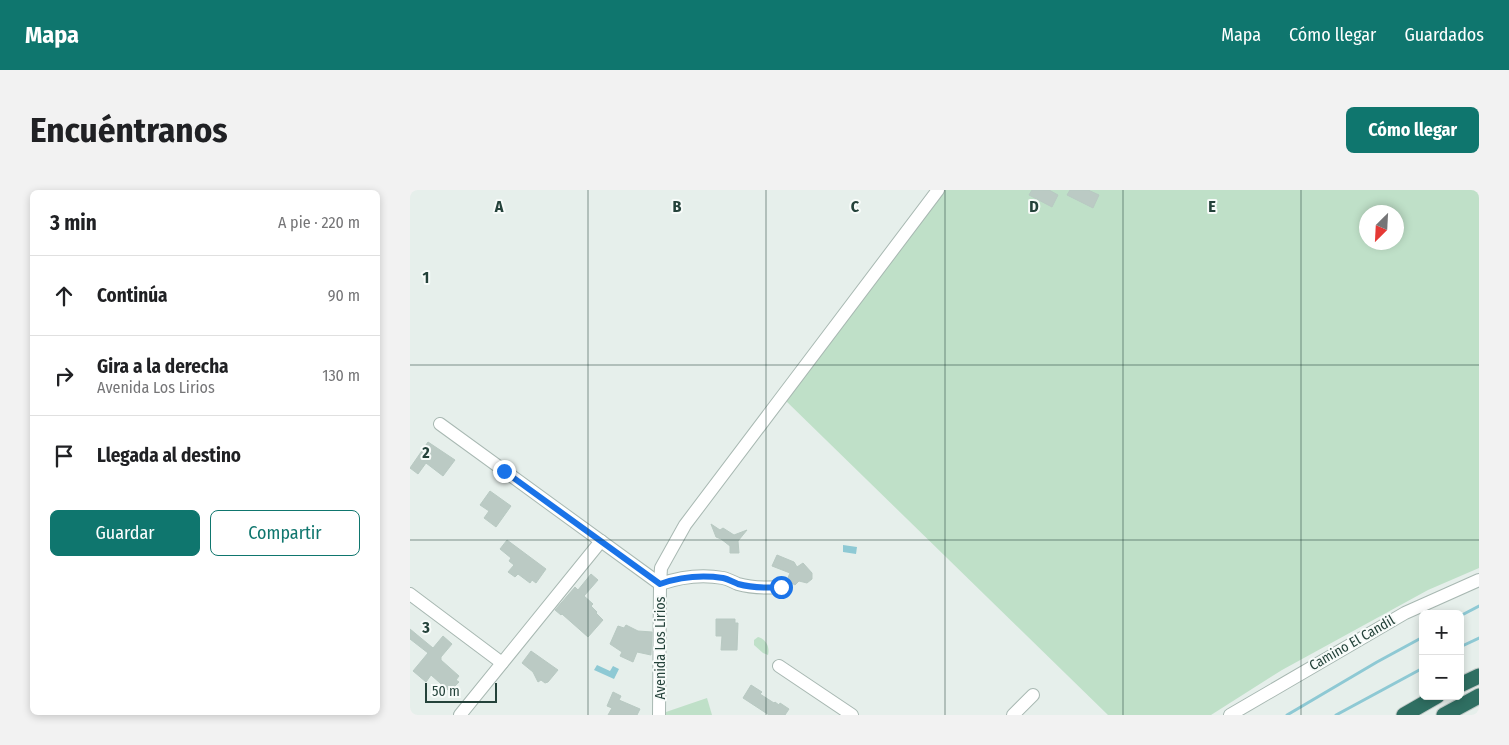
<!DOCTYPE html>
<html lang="es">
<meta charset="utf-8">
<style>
:root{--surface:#fff;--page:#f2f2f2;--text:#202124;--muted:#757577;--line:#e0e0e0;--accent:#0f766e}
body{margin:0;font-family:"Fira Sans Condensed",sans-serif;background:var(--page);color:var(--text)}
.controls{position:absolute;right:15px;bottom:15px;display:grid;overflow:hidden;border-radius:8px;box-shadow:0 2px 8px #0003}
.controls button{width:45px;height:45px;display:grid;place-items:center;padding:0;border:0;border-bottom:1px solid var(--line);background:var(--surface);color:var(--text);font:25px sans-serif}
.compass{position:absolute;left:949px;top:15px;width:45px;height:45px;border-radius:50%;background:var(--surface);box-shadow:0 2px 8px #0003;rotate:204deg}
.scale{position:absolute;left:15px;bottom:12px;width:72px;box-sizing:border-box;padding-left:5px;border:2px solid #24423a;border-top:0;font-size:14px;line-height:18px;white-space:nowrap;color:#24423a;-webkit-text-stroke:4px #f7fbf9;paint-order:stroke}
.stop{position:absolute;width:15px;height:15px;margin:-11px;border:4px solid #1a73e8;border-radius:50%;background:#fff}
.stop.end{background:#1a73e8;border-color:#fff;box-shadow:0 1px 5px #0008}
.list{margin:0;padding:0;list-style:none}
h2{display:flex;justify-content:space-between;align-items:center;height:65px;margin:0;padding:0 20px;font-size:21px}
h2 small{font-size:16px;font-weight:400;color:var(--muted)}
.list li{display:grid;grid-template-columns:32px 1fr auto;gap:15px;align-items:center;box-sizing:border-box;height:80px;padding:0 20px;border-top:1px solid var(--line)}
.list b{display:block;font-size:19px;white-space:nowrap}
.list p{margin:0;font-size:16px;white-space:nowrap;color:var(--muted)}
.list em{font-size:16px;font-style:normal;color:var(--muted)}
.actions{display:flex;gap:10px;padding:15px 20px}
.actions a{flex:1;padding:11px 0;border:1px solid var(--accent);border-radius:8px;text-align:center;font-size:18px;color:var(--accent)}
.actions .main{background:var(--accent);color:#fff}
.icon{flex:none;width:28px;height:28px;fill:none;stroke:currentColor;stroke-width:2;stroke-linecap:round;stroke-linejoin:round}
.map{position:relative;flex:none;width:1069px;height:525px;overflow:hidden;border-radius:8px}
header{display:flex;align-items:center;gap:30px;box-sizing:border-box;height:70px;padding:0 25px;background:var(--accent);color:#fff}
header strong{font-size:24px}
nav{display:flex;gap:28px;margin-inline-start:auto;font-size:18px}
.intro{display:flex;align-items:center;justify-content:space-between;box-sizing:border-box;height:120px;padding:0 30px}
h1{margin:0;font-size:35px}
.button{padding:12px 22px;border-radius:8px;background:var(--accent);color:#fff;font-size:18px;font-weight:700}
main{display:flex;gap:30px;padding:0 30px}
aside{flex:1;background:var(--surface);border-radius:8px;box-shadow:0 2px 8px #0003}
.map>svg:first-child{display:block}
.green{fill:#bfe0c8;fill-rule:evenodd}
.water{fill:#8ec9d4}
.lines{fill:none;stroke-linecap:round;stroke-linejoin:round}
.stream{stroke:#8ec9d4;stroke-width:3}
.building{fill:#bbcac4;stroke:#b8c9c2}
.minor-casing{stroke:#a8b8b2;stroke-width:14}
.highway-casing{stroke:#c2cac8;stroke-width:17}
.minor{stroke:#fff;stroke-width:12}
.highway{stroke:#2f6f62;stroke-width:15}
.route{stroke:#1a73e8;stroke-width:6}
.grid{fill:none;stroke:#24423a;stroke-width:1;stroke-opacity:0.55}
.labels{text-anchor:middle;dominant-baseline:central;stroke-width:4;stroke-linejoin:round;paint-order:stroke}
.street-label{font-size:14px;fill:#24423a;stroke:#f7fbf9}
.grid-label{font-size:16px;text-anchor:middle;font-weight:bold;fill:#24423a;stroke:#f7fbf9;stroke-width:4;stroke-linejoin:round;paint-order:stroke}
</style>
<header>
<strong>Mapa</strong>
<nav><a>Mapa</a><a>Cómo llegar</a><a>Guardados</a></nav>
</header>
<div class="intro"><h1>Encuéntranos</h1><a class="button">Cómo llegar</a></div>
<main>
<aside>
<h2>3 min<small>A pie · 220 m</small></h2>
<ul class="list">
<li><svg class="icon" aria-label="ahead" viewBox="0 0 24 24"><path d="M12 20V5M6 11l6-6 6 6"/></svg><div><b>Continúa</b></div><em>90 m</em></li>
<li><svg class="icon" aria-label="right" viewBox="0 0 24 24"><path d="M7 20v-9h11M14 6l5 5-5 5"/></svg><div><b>Gira a la derecha</b><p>Avenida Los Lirios</p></div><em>130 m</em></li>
<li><svg class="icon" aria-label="arrive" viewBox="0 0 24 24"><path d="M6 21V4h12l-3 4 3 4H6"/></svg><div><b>Llegada al destino</b></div></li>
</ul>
<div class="actions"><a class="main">Guardar</a><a>Compartir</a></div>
</aside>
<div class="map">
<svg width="1069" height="525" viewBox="0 0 1069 525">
<rect width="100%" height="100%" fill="#e6efeb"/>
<g class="green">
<path d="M533,0h536v378l-51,22 -146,80 -71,45h-103l-323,-315zM956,22h30v30h-30z"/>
<path d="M348,447c8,2 12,10 10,18l-5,-2 -9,-8v-5z"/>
<path d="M297,508l5,17h-49v-2z"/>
</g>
<g class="water">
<path d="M433,355l14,2 -1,7 -13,-2z"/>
<path d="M187,475l13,6 3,-5 6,3 -5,10 -20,-9z"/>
</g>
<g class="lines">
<g class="stream">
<path d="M1050,426l19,-10"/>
<path d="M1050,457l19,-9"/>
<path d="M877,525l90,-53 46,-25"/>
<path d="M926,525l87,-47"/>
</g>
</g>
<g class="building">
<path d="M622,0h17l9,5 -6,12 -23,-12z"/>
<path d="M660,0h18l11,5 -6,13 -26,-13z"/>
<path d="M18,252l27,18 -12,16 -17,-13 -8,11 -8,-6z"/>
<path d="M80,301l21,15 -15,21 -12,-9 5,-7 -9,-6z"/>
<path d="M301,334l9,6 3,-2 11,7 13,-5 -9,11 1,12h-9v-7l-9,-7 -5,-2z"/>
<path d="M97,350l39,29 -10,14 -4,-3 -2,3 -12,-9 -3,3 -7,-5 6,-7 -5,-4 2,-3 -11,-9z"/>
<path d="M367,365l17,7 3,5 6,-4 9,10v6l-5,4 -8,-2 -4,4 -8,-5 3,-7 -18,-7z"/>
<path d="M181,384l7,6 -14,16 9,8 -2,2 6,6 -1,1 7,7 -15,17 -26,-23 -1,1 -6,-5 20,-23 3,3z"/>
<path d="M306,429h19v4h3l-1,27h-16l1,-14h-6z"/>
<path d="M216,435l12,6 14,1 -1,23 -14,-3 -4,10 -13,-6 2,-4 -12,-8 8,-18 6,2z"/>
<path d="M0,439l23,19 10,-12 9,8 -11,13v3l18,16 -3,4 3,2 -6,6 -2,-2 -3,4 -17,-15 -5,7 -13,-11 15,-18 -18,-14z"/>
<path d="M121,461l27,19 -10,12 -3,1 -4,-3 -3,2 -5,-10 -11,-9z"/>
<path d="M341,495l11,7 -2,2 14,9 1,-1 4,3 1,-2 9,6 -4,6h-16l-26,-17z"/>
<path d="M203,502l8,4 -2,4 21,9 -3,6h-29l4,-7 -5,-2z"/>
</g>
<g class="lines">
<g class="minor-casing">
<g id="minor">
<path d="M30,234l220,160 -1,131"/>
<path d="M371,397c-14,1 -29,1 -43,-3 -5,-2 -10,-5 -15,-6 -21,-4 -43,-1 -63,6l1,-16 24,-43 253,-335"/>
<path d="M0,404l92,69"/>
<path d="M369,476l73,49"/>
<path d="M50,525l141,-174"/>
<path d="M603,525l20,-20"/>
<path d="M820,525l175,-102 74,-33"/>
</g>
</g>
<g class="highway-casing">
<g id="highway">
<path d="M1050,495l19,-9"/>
<path d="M994,525l33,-19"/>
<path d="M1034,525l35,-19"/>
</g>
</g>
<use href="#minor" class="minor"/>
<use href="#highway" class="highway"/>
</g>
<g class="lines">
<path class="route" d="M94,281l156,113c20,-7 42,-9 63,-6 5,1 10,4 15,6 14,4 29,4 43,3"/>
</g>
<path class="grid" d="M178,0v525M356,0v525M535,0v525M713,0v525M891,0v525M0,175h1069M0,350h1069"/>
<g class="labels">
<g class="street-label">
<text transform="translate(942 453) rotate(-30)">Camino El Candil</text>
<text transform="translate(250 458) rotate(-90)">Avenida Los Lirios</text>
</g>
</g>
<g class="grid-label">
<text x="89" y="22">A</text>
<text x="267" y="22">B</text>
<text x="445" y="22">C</text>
<text x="624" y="22">D</text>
<text x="802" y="22">E</text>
<text x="16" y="93">1</text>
<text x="16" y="268">2</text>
<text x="16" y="443">3</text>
</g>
</svg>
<div class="controls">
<button>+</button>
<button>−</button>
</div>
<svg class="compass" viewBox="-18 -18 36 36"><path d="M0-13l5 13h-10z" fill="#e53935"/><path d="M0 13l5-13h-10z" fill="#757577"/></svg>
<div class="scale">50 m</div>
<div class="stop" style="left:371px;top:397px"></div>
<div class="stop end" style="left:94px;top:281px"></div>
</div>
</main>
